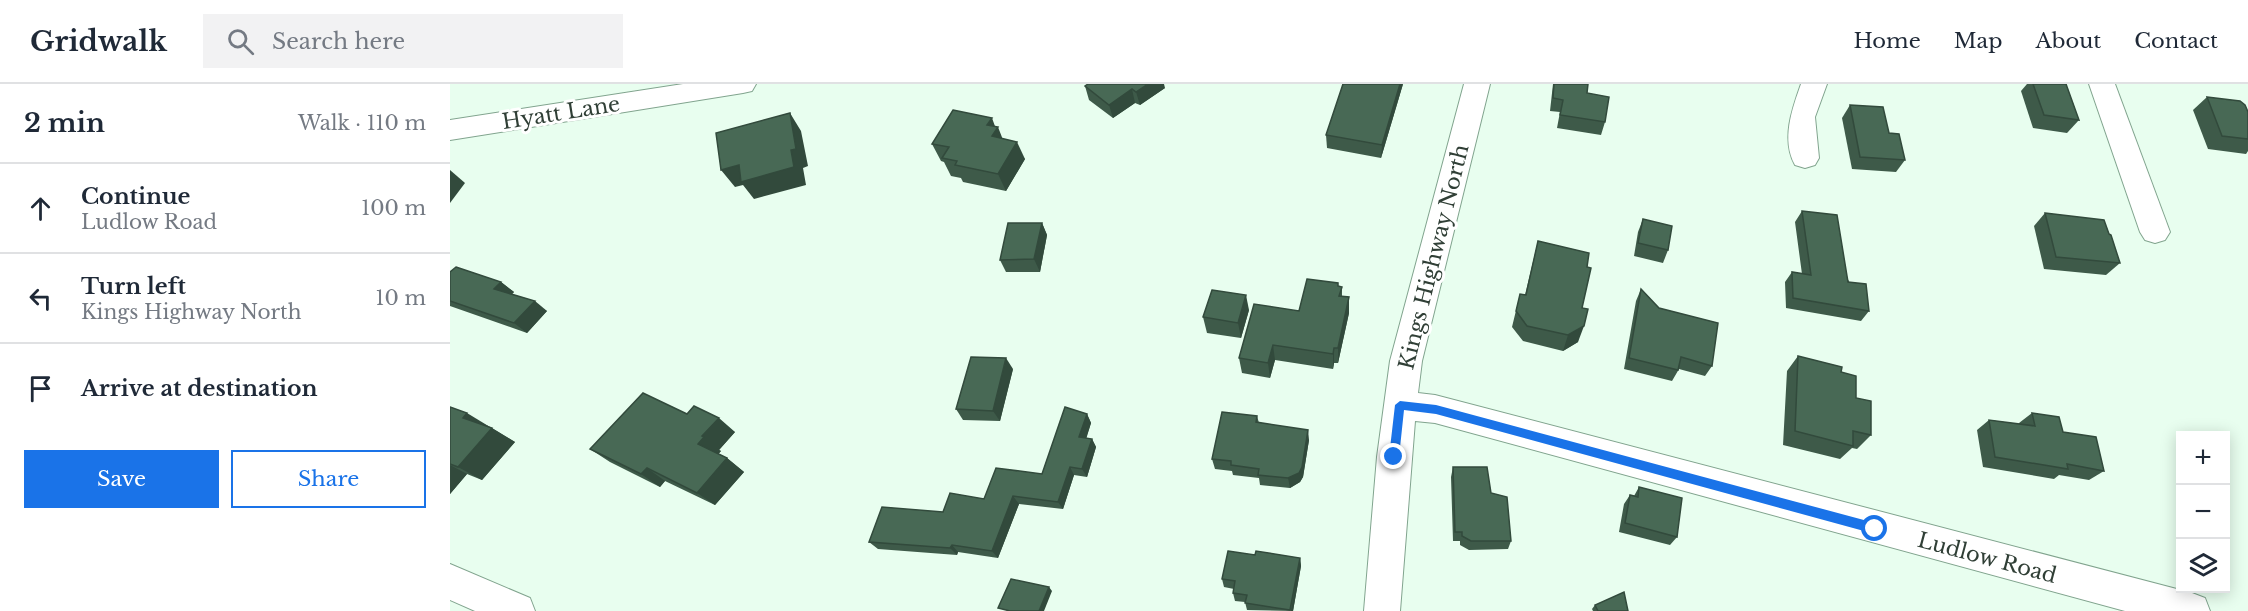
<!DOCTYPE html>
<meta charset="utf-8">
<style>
:root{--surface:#fff;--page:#f2f2f3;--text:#1f2937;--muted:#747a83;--line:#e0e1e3;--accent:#1a73e8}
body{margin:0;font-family:"Libre Baskerville",serif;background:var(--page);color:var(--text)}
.controls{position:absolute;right:18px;bottom:18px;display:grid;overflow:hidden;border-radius:0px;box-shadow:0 3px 15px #0003}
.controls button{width:54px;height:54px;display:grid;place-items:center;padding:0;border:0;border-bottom:2px solid var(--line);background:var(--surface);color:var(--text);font:30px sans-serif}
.stop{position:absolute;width:18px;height:18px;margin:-14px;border:4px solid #1a73e8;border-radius:50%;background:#fff}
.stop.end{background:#1a73e8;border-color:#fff;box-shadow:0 2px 6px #0008}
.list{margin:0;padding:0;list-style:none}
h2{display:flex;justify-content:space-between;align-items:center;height:78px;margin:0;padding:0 24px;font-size:26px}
h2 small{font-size:20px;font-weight:400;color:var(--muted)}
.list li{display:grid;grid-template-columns:39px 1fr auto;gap:18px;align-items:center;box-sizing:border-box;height:90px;padding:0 24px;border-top:2px solid var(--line)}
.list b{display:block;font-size:22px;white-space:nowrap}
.list p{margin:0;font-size:20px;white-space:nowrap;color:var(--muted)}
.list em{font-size:20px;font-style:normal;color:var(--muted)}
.actions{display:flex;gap:12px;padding:18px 24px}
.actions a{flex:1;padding:14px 0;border:2px solid var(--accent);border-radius:0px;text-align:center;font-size:21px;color:var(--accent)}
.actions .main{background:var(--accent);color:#fff}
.icon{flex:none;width:33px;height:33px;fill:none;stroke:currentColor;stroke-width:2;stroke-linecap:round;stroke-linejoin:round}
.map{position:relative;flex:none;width:1798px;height:527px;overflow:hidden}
header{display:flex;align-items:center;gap:36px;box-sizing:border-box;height:84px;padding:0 30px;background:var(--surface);border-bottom:2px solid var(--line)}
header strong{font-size:28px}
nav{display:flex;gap:33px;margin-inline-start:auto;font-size:21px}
.search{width:420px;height:54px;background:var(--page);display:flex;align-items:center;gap:15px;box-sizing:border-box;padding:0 21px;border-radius:0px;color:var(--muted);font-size:22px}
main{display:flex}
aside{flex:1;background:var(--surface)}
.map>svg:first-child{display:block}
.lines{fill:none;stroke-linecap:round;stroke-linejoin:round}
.minor-casing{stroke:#81a48e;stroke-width:2}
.minor{fill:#fff;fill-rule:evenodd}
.wall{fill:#3e5a49}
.shaded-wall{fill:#324a3c}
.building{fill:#486955;stroke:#324a3c;stroke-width:1.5}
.route{fill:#1a73e8}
.labels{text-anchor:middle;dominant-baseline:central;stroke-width:6;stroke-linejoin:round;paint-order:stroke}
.street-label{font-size:21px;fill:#303f36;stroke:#fff}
</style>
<header>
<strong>Gridwalk</strong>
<div class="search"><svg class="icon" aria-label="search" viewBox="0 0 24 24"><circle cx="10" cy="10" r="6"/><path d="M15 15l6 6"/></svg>Search here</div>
<nav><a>Home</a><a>Map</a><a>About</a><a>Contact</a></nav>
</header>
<main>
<aside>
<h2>2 min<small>Walk · 110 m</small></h2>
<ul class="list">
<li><svg class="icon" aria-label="ahead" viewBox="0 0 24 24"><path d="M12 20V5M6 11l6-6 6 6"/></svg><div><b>Continue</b><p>Ludlow Road</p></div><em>100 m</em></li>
<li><svg class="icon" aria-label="left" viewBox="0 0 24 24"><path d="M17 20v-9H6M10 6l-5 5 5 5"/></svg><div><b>Turn left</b><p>Kings Highway North</p></div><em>10 m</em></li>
<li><svg class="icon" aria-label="arrive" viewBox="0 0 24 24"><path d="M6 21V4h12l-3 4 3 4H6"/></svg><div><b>Arrive at destination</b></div></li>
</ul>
<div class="actions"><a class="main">Save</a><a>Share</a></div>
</aside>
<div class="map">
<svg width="1798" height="527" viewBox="0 0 1798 527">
<rect width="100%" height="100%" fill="#e8feef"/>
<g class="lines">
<g class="minor-casing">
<g id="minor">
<path d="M233,0h73l-4,7 -9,2 -293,47v-20z"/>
<path d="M1014,0h26l-68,277 -4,32 17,2 757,198 13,5 5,13h-85l-690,-188 -20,-2 -15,190h-36l13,-154 13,-96z"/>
<path d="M1351,0h26l-12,33 4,41 -4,7 -10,3 -10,-3c-14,-25 -3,-56 6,-81z"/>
<path d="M1639,0h26l55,148 -5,8 -10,3 -10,-3 -5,-8z"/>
<path d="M0,480l80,34 5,13h-60l-25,-11z"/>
</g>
</g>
<use href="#minor" class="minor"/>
</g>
<g class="wall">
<path d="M953,0l-22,74 -54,-10 -1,-13z"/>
<path d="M1103,0h35l-1,9 18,29 -4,13 -44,-7 3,-16 -10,-1z"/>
<path d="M1577,0h39l13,36 -12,13 -34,-5 -12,-37z"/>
<path d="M635,2l80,2 -25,17 -5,-2 -22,15 -24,-18z"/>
<path d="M1757,13l41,15v39l-2,3 -38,-5 -15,-39z"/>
<path d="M1400,21l39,28 16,27 -9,12 -44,-3 -10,-51z"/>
<path d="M546,43l6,12 23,20 -19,32 -43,-9 -2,-4 -10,-2 -7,-14 -3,-1 -9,-17z"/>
<path d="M1352,127l67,100 -8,10 -75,-13 -1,-26 7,-10 10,2 -7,-52z"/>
<path d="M1595,129l75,50 -14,12 -62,-6 -10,-43z"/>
<path d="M1193,135l25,31 -5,13 -29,-7 4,-24z"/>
<path d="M592,139l5,12 -7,37h-34l-6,-12z"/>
<path d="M1088,157l44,67 -4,34 -15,9 -40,-10 -11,-14 8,-33 5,1z"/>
<path d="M0,188l51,10 13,10 -2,2 35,17 -20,22 -77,-27z"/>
<path d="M888,199v4h4v9l7,1v16l-11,50h-4l-1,6 -58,-9 -5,18 -28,-5 -3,-15 60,-47z"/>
<path d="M1191,205l71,77 -7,10 -26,-7 -7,12 -48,-12 12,-68z"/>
<path d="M799,226l-8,28 -34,-5 -4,-16z"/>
<path d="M1348,272l43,16 15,26 15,37 -14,14 -5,-1 -12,11 -57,-14 4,-74z"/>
<path d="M563,285l-13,52 -37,-1 -7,-11z"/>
<path d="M0,323l40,20 25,15 -33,38 -15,-6 -17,20z"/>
<path d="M1582,329l31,19 41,39 -15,9 -30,-5 -5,4 -71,-12 -6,-37 12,-10 30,4v-1z"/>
<path d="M237,330l48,18 -16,18 2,1 -3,3 9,4 17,14 -29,33 -50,-24 -5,6 -50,-25 -20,-13z"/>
<path d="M637,330l4,9 -5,15 6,1 4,8 -9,30 -13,-2 -11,34 -44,-5 -21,54 -40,-6 -1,3 -79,-6 -9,-7 74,-30 41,-13 58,-25z"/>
<path d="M807,332l2,7 50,17 -6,37 -3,5 -10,6 -30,-3 -1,-7 -26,-3 -1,-4 -17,-2 -3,-10z"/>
<path d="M1003,383l38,26 20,48 -3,8 -39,1 -9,-5v-4h-7l-2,-64z"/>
<path d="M1189,403l38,50 -7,8 -51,-13 5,-28 6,-9 4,1z"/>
<path d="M805,471l45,3 1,8 -8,45 -46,-1 -2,-8 -10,-1 -2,-8 1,-4 -10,-2 -2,-8z"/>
<path d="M1145,521l33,6h-35l-1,-2z"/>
</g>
<g class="shaded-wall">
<path d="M698,0h16l1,4 -25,17 -4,-13z"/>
<path d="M950,0h3l-22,74 1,-13z"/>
<path d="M682,5l3,14 -22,15 -4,-13z"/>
<path d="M340,29l11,18 7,35 -5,2 3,17 -52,14 -11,-14 -8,2 -14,-17 70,-20z"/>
<path d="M542,34l4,11 2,-2 7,18 -6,9 -12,-29z"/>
<path d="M567,58l8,17 -19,32 -8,-17z"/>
<path d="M0,86l15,13 -15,20z"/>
<path d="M592,139l5,12 -7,37 -6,-13z"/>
<path d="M51,198l13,10 -7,7 -13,-10z"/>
<path d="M796,211l3,15 -8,28 -3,-15z"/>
<path d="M899,213v16l-11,50v-15z"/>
<path d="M85,217l12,10 -20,22 -13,-10z"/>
<path d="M1134,242l-6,16 -15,9 5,-16z"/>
<path d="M823,261l2,15 -5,18 -2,-15z"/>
<path d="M884,264v15l-1,6v-15z"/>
<path d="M556,274l7,11 -13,52 -7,-10z"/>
<path d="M17,329l23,14 -27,-9z"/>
<path d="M637,330l4,9 -7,23 -5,-9z"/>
<path d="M269,334l16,14 -16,18 2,1 -6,7 -17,-14 4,-8z"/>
<path d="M42,344l23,14 -33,38 -24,-13z"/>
<path d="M858,346l1,10 -6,37 -3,5 -10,6 -2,-10z"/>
<path d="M642,355l4,8 -9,30 -5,-8z"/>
<path d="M277,374l17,14 -29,33 -18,-12z"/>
<path d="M0,381l17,9 -17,20z"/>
<path d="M620,383l4,8 -11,34 -5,-7z"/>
<path d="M197,384l18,13 -5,6 -19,-13z"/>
<path d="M563,412l6,8 -21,54 -6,-7z"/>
<path d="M502,461l6,7 -1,3 -7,-7z"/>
<path d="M850,474l1,8 -8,45h-2z"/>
<path d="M599,503l3,4 -8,20h-5z"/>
</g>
<g class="building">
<path d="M638,0h60l-12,8 -4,-3 -23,16 -24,-19z"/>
<path d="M893,0h57l-18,61 -56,-10z"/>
<path d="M1104,0h34l-1,9 22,4 -4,25 -45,-7 3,-15 -10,-2z"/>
<path d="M1583,0h33l13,36 -35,-5z"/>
<path d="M1757,13l33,4 5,4 3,7v27l-26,-3z"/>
<path d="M1400,21l33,2 6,26 10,1 6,26 -45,-3z"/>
<path d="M503,26l39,8 -5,7 11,2 -6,9 25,6 -19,32 -43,-9 2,-4 -15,-3 7,-11 -17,-3z"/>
<path d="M340,29l6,36 -5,1 3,17 -53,15 -2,-17 -18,5 -5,-37z"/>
<path d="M1352,127l35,4 11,67 18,2 3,27 -76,-13 -1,-26 19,3z"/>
<path d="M1595,129l59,7 5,14 2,1 9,28 -64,-6z"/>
<path d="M1193,135l29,7 -4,24 -30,-7z"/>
<path d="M558,139h34l-8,36 -34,1z"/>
<path d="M1088,157l51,12 -2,14 4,1 -9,40 6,1 -4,17 -16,9 -41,-9 -11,-15 4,-17 6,1z"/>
<path d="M6,183l45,15 -7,7 41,12 -21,22 -64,-22v-29z"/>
<path d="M857,195l31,4v3l4,1 -3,9 10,1 -11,51h-4l-1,6 -60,-9 -5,18 -29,-5 15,-54 45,7z"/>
<path d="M1191,205l18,19 59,15 -6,43 -31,-9 -3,13 -49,-12z"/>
<path d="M762,206l34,5 -8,28 -35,-6z"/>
<path d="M1348,272l44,11 -1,5 15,4v22l15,3v34l-18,-4v15l-58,-15z"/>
<path d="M521,273l35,1 -13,53 -37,-2z"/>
<path d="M193,309l44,21 7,-8 25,12 -17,18 2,1 -6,7 29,14 -30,35 -50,-25 -6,6 -51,-25z"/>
<path d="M0,323l17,6 -4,5 29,10 -34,39 -8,-3z"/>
<path d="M615,323l22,7 -8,23 13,2 -10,30 -12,-2 -12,35 -45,-6 -21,55 -40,-6 -2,3 -81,-6 13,-35 61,5 7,-19 34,6 12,-31 46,6z"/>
<path d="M772,328l35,4 -1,6 52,8 -6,37 -3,6 -11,5 -30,-3 1,-6 -28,-4v-4l-19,-2z"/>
<path d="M1582,329l27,4 4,15 33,5 8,34 -37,-7 1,5 -73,-12 -6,-37 46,6z"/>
<path d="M1003,383h34l4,26 16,4 4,44h-40l-9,-5v-4h-7z"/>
<path d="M1189,403l43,11 -5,39 -52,-14 5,-28 8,2z"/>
<path d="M778,467l27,4 1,-4 44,7 -10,52 -45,-7 2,-8 -14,-2 2,-12 -13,-2z"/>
<path d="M561,495l38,8 -10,24h-29l-12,-3z"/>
<path d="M1174,508l4,19h-30l-3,-6z"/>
</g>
<path class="route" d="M950,317l36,4 439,118 5,6 -5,5 -439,-120 -32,-4 -5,47 -5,5 -5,-5 6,-52z"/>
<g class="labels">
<g class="street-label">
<text transform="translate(111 29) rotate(-9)">Hyatt Lane</text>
<text transform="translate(984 173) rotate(-76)">Kings Highway North</text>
<text transform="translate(1537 474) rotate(15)">Ludlow Road</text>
</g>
</g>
</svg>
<div class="controls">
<button>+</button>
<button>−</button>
<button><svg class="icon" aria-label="layers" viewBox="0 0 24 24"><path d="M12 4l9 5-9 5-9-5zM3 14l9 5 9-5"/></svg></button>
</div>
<div class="stop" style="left:1425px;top:445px"></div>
<div class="stop end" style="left:944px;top:373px"></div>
</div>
</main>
